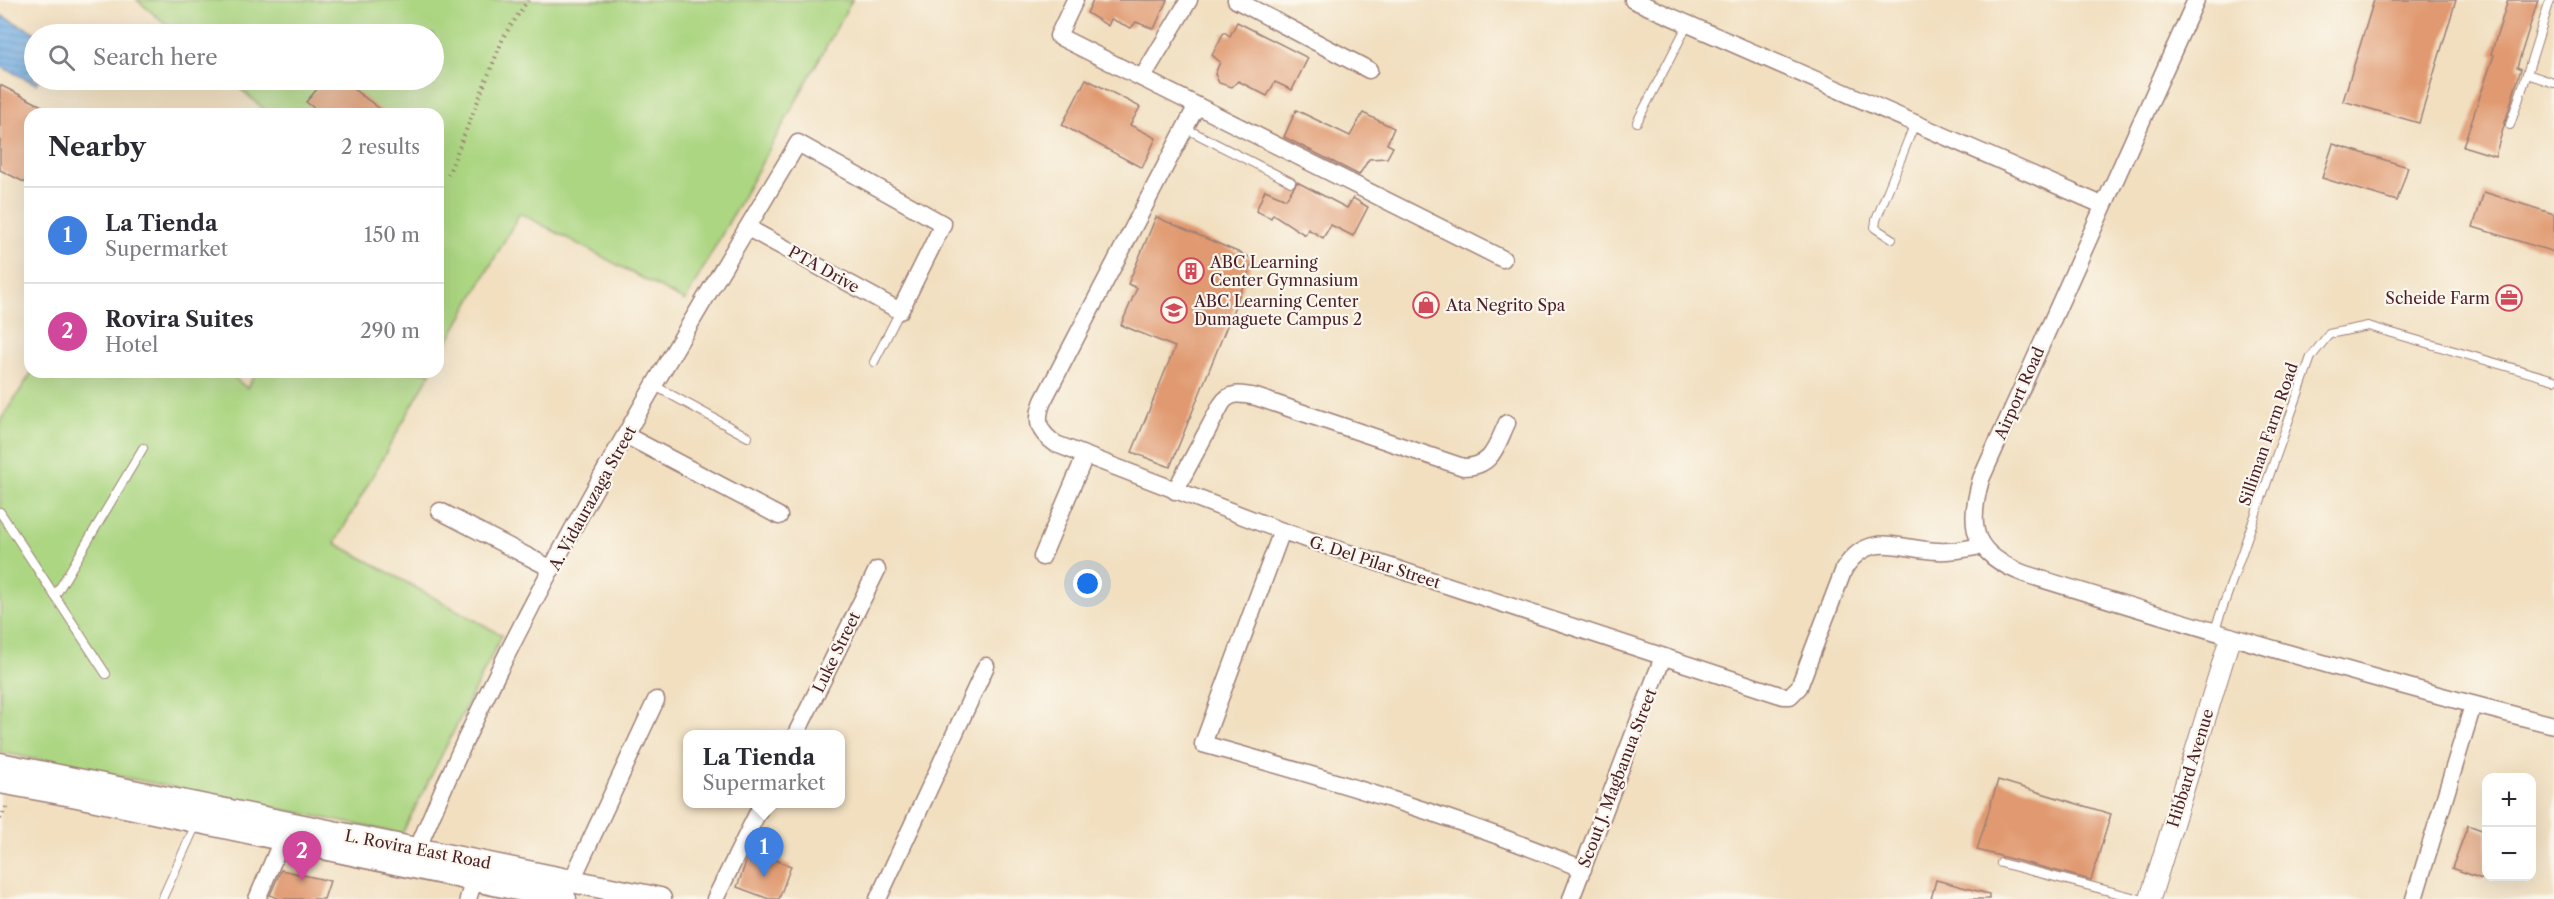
<!DOCTYPE html>
<meta charset="utf-8">
<style>
:root{--surface:#fff;--page:#f7f7f7;--text:#2b2b33;--muted:#7c7c81;--line:#e1e1e2;--accent:#b45309}
body{margin:0;font-family:"Libre Caslon Text",serif;background:var(--page);color:var(--text)}
.controls{position:absolute;right:18px;bottom:18px;display:grid;overflow:hidden;border-radius:12px;box-shadow:0 6px 24px #0002}
.controls button{width:54px;height:54px;display:grid;place-items:center;padding:0;border:0;border-bottom:2px solid var(--line);background:var(--surface);color:var(--text);font:30px sans-serif}
.you{position:absolute;left:1088px;top:584px;width:21px;height:21px;margin:-15px;border:4px solid #fff;border-radius:50%;background:#1a73e8;box-shadow:0 0 0 9px #1a73e833}
.badge{display:grid;place-items:center;width:39px;height:39px;border-radius:50%;background:var(--accent);color:#fff;font-size:20px;font-weight:700}
.pin{position:absolute;translate:-50% -50px;filter:drop-shadow(0 2px 3px #0008)}
.pin::after{content:'';position:absolute;top:32px;width:21px;height:18px;background:inherit;clip-path:polygon(0 0,100% 0,50% 100%)}
.popup{position:absolute;left:683px;top:730px;width:162px;height:78px;box-sizing:border-box;display:grid;place-content:center;border-radius:12px;background:var(--surface);filter:drop-shadow(0 2px 4px #0005);font-size:20px;white-space:nowrap;color:var(--muted)}
.popup b{font-size:22px;color:var(--text)}
.popup::after{content:'';position:absolute;left:50%;top:100%;margin-left:-12px;border:12px solid transparent;border-top-color:var(--surface)}
.list{margin:0;padding:0;list-style:none}
h2{display:flex;justify-content:space-between;align-items:center;height:78px;margin:0;padding:0 24px;font-size:26px}
h2 small{font-size:20px;font-weight:400;color:var(--muted)}
.list li{display:grid;grid-template-columns:39px 1fr auto;gap:18px;align-items:center;box-sizing:border-box;height:96px;padding:0 24px;border-top:2px solid var(--line)}
.list b{display:block;font-size:22px;white-space:nowrap}
.list p{margin:0;font-size:20px;white-space:nowrap;color:var(--muted)}
.list em{font-size:20px;font-style:normal;color:var(--muted)}
.icon{flex:none;width:33px;height:33px;fill:none;stroke:currentColor;stroke-width:2;stroke-linecap:round;stroke-linejoin:round}
.map{position:relative;flex:none;width:2554px;height:899px;overflow:hidden}
.search{position:absolute;background:var(--surface);box-shadow:0 6px 24px #0002;left:24px;top:24px;width:420px;height:66px;display:flex;align-items:center;gap:15px;box-sizing:border-box;padding:0 21px;border-radius:33px;color:var(--muted);font-size:22px}
.panel{position:absolute;background:var(--surface);box-shadow:0 6px 24px #0002;left:24px;top:108px;width:420px;height:270px;border-radius:18px}
.map>svg:first-child{display:block}
.grass{fill:#acd682;stroke:#7b7a56;stroke-width:1.5}
.water{fill:url(#water-rules);stroke:#5e6687;stroke-width:1.5}
.building{fill:#e0996f}
.lines{fill:none;stroke-linecap:round;stroke-linejoin:round}
.service-casing{stroke:#9e7f76;stroke-width:10}
.minor-casing{stroke:#9e7f76;stroke-width:19}
.tertiary-casing{stroke:#9e7f76;stroke-width:22}
.secondary-casing{stroke:#9e7f76;stroke-width:25}
.path{stroke:#9e7f76;stroke-width:4;stroke-dasharray:1.5 4.5;stroke-linecap:butt}
.service{stroke:#fff;stroke-width:8}
.minor{stroke:#fff;stroke-width:16}
.tertiary{stroke:#fff;stroke-width:20}
.secondary{stroke:#fff;stroke-width:22}
.labels{text-anchor:middle;dominant-baseline:central;stroke-width:4.5;stroke-linejoin:round;paint-order:stroke}
.poi-label{font-size:16px;fill:#4a1f2b;stroke:#fbf7ec;text-anchor:start}
.street-label{font-size:16px;fill:#4a1f2b;stroke:#fbf7ec}
</style>
<div class="map">
<svg width="2554" height="899" viewBox="0 0 2554 899">
<defs>
<pattern id="water-rules" width="6" height="5" patternUnits="userSpaceOnUse" patternTransform="scale(1.5)"><rect width="6" height="5" fill="#72ade3"/><path d="M0 2.5h6" fill="none" stroke="#608cb8"/></pattern>
</defs>
<rect width="100%" height="100%" fill="#fbf7ec"/>
<filter id="ink" filterUnits="userSpaceOnUse"><feTurbulence type="fractalNoise" baseFrequency=".0167" numOctaves="2"/><feDisplacementMap in="SourceGraphic" scale="12" xChannelSelector="R" yChannelSelector="G"/><feConvolveMatrix kernelMatrix="1 2 1 2 8 2 1 2 1" color-interpolation-filters="sRGB"/></filter>
<filter id="wash" filterUnits="userSpaceOnUse"><feTurbulence type="fractalNoise" baseFrequency=".008" numOctaves="4" result="noise"/><feDisplacementMap in="SourceGraphic" scale="24" xChannelSelector="R" yChannelSelector="G"/><feGaussianBlur stdDeviation="1.35" result="paint"/><feColorMatrix in="noise" values="0 0 0 0 0 0 0 0 0 0 0 0 0 0 0 0 0 1.4 0 .05"/><feComposite in="paint" operator="in"/></filter>
<g filter="url(#wash)">
<rect width="100%" height="100%" fill="#f1dfc0"/>
<g class="grass">
<path d="M137,0h715l-167,301 -165,-88 -82,146v-245h-168l-40,-34h204v-46h-256z"/>
<path d="M32,372h195l20,16 9,-16h175l-96,171 167,92 -100,199 -402,-82v-331z"/>
</g>
<path class="water" d="M0,15l38,19h-4v46h5l-3,4 -36,-18z"/>
<g id="blocks">
<g class="building">
<path d="M1093,0h74l-13,29 -18,-7 -5,6 -20,-9 -3,7 -21,-13z"/>
<path d="M2374,0h82l-37,123 -76,-22z"/>
<path d="M2508,0h30l-21,67 4,2 -26,87 -32,-10 31,-91 -3,-1z"/>
<path d="M1237,22l71,36 -16,32 -17,-8 -8,14 -29,-15 -6,6 -13,-4 -4,-9 5,-12 -8,-7 12,-23 6,4z"/>
<path d="M1086,79l54,28 -10,18 26,13 -14,30 -80,-43z"/>
<path d="M325,80h16l46,34h-65l-16,-12z"/>
<path d="M0,85l58,29h-28v71l-30,-15z"/>
<path d="M1296,110l54,26 13,-23 31,15 -7,16 6,3 -6,11 -18,1 -10,16 -75,-38z"/>
<path d="M2333,144l75,23 -11,34 -75,-23z"/>
<path d="M1297,182l50,26 6,-10 15,9 -15,29 -22,-11 -8,13 -15,-9 -3,6 -32,-21 -2,4 -15,-7 9,-21 21,9z"/>
<path d="M2484,192l70,22v38l-81,-25z"/>
<path d="M1156,217l98,42 -84,208 -38,-15 43,-105 -54,-22 16,-37 -9,-4z"/>
<path d="M1998,780l113,34 -20,66 -114,-30z"/>
<path d="M2468,825l19,7v35l-5,12 -30,-11z"/>
<path d="M750,851l41,15 -12,33h-10l-32,-12z"/>
<path d="M281,870l49,11 -6,18h-44l-10,-4z"/>
<path d="M1936,880l53,14v5h-58z"/>
</g>
</g>
</g>
<g filter="url(#ink)">
<use href="#blocks" fill-opacity="0" stroke="#9e7f76" stroke-width="1.5"/>
<g class="lines">
<g class="service-casing">
<g id="service">
<path d="M2550,0l-23,74 27,9"/>
<path d="M1637,122l51,-98"/>
<path d="M2510,125l17,-51"/>
<path d="M1185,128l106,54"/>
<path d="M1892,239l-17,-11 1,-8 39,-97"/>
<path d="M874,362l26,-51"/>
<path d="M655,386l93,51"/>
<path d="M0,512l106,162"/>
<path d="M55,596l88,-148"/>
<path d="M2214,632l97,-275 18,-23 39,-8 186,54"/>
<path d="M2001,863l139,36"/>
<path d="M162,899l35,-77"/>
</g>
</g>
<g class="minor-casing">
<g id="minor">
<path d="M1075,0l-17,36 445,223"/>
<path d="M1236,0l133,70"/>
<path d="M1633,0l469,205"/>
<path d="M2196,0l-215,479c-14,51 -8,75 44,95 175,54 351,107 529,151"/>
<path d="M1142,78l47,-78"/>
<path d="M1196,107l-153,294c-8,20 -5,31 13,43l226,87 501,165h7l9,-9 45,-118c25,-40 57,-19 94,-18 15,1 28,-2 43,-5"/>
<path d="M627,436l152,80"/>
<path d="M1175,491l46,-86c8,-14 21,-11 35,-8l207,70c30,0 33,-21 44,-44"/>
<path d="M440,511l112,58"/>
<path d="M1282,531l-79,213c129,36 255,73 380,125"/>
<path d="M1042,557l43,-101"/>
<path d="M796,734l81,-164"/>
<path d="M413,860c102,-251 247,-486 385,-717l145,81 -43,87 -152,-83"/>
<path d="M572,880l84,-180"/>
<path d="M257,899l25,-59"/>
<path d="M468,899l6,-19"/>
<path d="M715,899l47,-95"/>
<path d="M878,899l108,-233"/>
<path d="M1571,899l92,-242"/>
<path d="M2414,899l59,-194"/>
</g>
</g>
<g class="tertiary-casing">
<path id="tertiary" d="M2150,899l80,-261"/>
</g>
<g class="secondary-casing">
<g id="secondary">
<path d="M0,764l660,135"/>
<path d="M0,782l77,14 488,103"/>
</g>
</g>
<g class="path">
<path d="M448,175l56,-139 24,-36"/>
<path d="M0,819l8,-15"/>
</g>
<use href="#service" class="service"/>
<use href="#minor" class="minor"/>
<use href="#tertiary" class="tertiary"/>
<use href="#secondary" class="secondary"/>
</g>
</g>
<defs>
<g id="building-ring" transform="scale(1.35)"><circle r="9.5" fill="#fbf7ec" stroke="#d1495b" stroke-width="1.5"/><path d="M-4-6H4V6H1V3H-1V6H-4ZM-2.5-4.3h1.7v1.8h-1.7ZM.8-4.3h1.7v1.8H.8ZM-2.5-1h1.7V.8h-1.7ZM.8-1h1.7V.8H.8Z" fill="#d1495b"/></g>
<g id="office-ring" transform="scale(1.35)"><circle r="9.5" fill="#fbf7ec" stroke="#d1495b" stroke-width="1.5"/><path d="M-6-3h4V-5.5h4V-3h4V5H-6ZM-1-4.5V-3h2v-1.5ZM-6 0V1H6V0Z" fill="#d1495b"/></g>
<g id="shop-ring" transform="scale(1.35)"><circle r="9.5" fill="#fbf7ec" stroke="#d1495b" stroke-width="1.5"/><path d="M-5-2.5h2.3a2.7 3.5 0 0 1 5.4 0H5L5.5 6h-11ZM-1.5-2.5h3a1.5 2.3 0 0 0-3 0Z" fill="#d1495b"/></g>
<g id="school-ring" transform="scale(1.35)"><circle r="9.5" fill="#fbf7ec" stroke="#d1495b" stroke-width="1.5"/><path d="M0-5L7-2L0 1L-7-2ZM-4 1L0 2.5L4 1V4Q0 6-4 4Z" fill="#d1495b"/></g>
</defs>
<g fill-rule="evenodd">
<use href="#building-ring" x="1191" y="271"/>
<use href="#office-ring" x="2509" y="298"/>
<use href="#shop-ring" x="1426" y="305"/>
<use href="#school-ring" x="1174" y="310"/>
</g>
<g class="labels">
<g class="poi-label">
<text x="1210" y="262">ABC Learning<tspan x="1210" dy="18">Center Gymnasium</tspan></text>
<text x="2490" y="298" text-anchor="end">Scheide Farm</text>
<text x="1194" y="301">ABC Learning Center<tspan x="1194" dy="18">Dumaguete Campus 2</tspan></text>
<text x="1446" y="305">Ata Negrito Spa</text>
</g>
<g class="street-label">
<text transform="translate(824 269) rotate(29)">PTA Drive</text>
<text transform="translate(2019 393) rotate(-66)">Airport Road</text>
<text transform="translate(2268 434) rotate(-71)">Silliman Farm Road</text>
<text transform="translate(592 498) rotate(-61)">A. Vidaurazaga Street</text>
<text transform="translate(1375 562) rotate(18)">G. Del Pilar Street</text>
<text transform="translate(836 652) rotate(-64)">Luke Street</text>
<text transform="translate(2190 768) rotate(-73)">Hibbard Avenue</text>
<text transform="translate(1617 778) rotate(-69)">Scout J. Magbanua Street</text>
<text transform="translate(418 849) rotate(11)">L. Rovira East Road</text>
</g>
</g>
</svg>
<div class="controls">
<button>+</button>
<button>−</button>
</div>
<div class="you"></div>
<div class="pin badge" style="left:764px;top:877px;background:#3f7fe0">1</div>
<div class="popup"><b>La Tienda</b>Supermarket</div>
<div class="pin badge" style="left:302px;top:881px;background:#d1479c">2</div>
<div class="search"><svg class="icon" aria-label="search" viewBox="0 0 24 24"><circle cx="10" cy="10" r="6"/><path d="M15 15l6 6"/></svg>Search here</div>
<section class="panel">
<h2>Nearby<small>2 results</small></h2>
<ul class="list">
<li><span class="badge" style="background:#3f7fe0">1</span><div><b>La Tienda</b><p>Supermarket</p></div><em>150 m</em></li>
<li><span class="badge" style="background:#d1479c">2</span><div><b>Rovira Suites</b><p>Hotel</p></div><em>290 m</em></li>
</ul>
</section>
</div>
